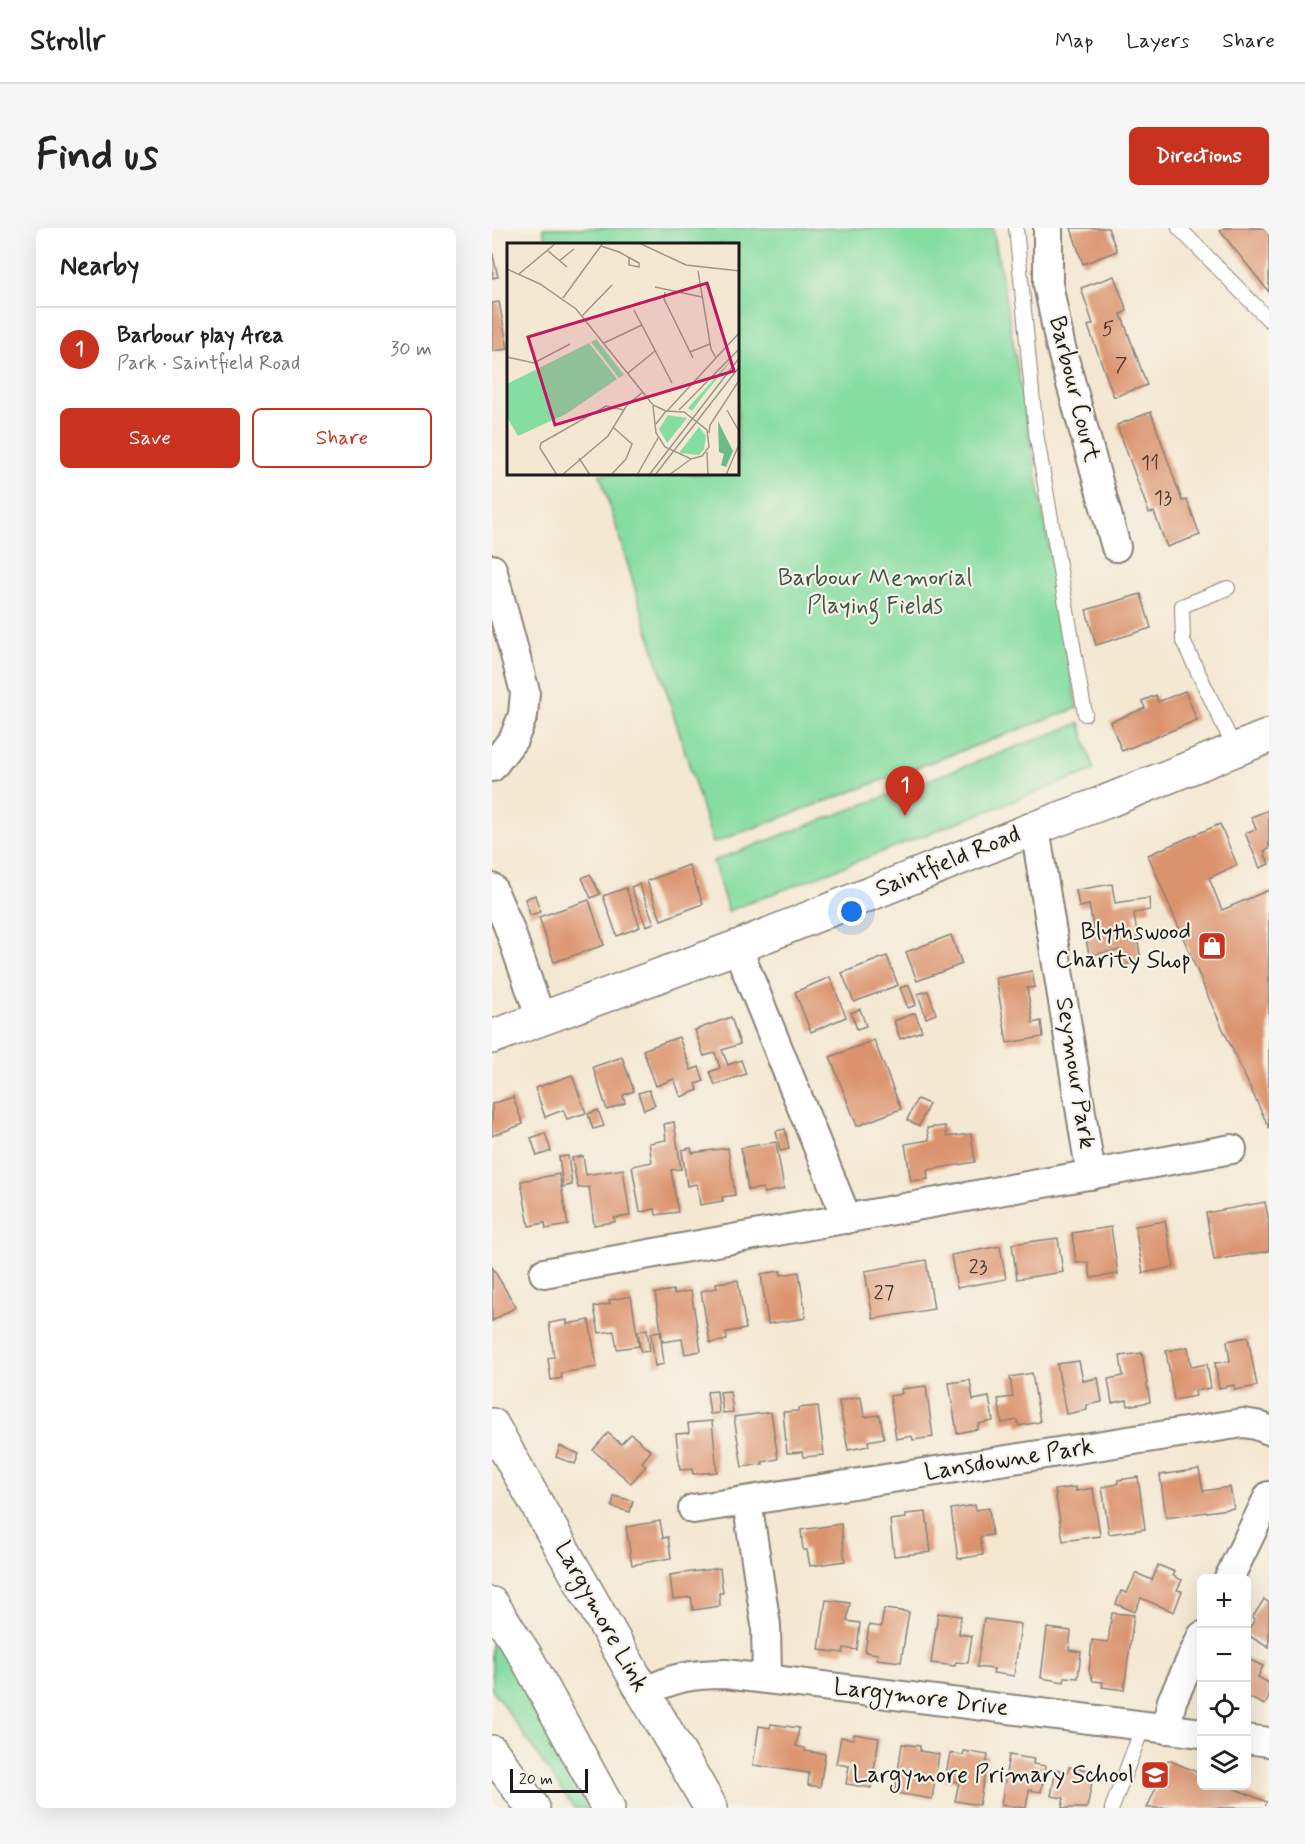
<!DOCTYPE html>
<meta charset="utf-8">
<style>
:root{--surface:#fff;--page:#f6f6f6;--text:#222;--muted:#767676;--line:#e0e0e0;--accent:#c8321e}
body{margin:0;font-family:Mynerve,sans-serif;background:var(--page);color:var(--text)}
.controls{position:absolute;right:18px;bottom:18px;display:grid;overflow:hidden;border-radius:9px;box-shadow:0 6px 24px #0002}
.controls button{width:54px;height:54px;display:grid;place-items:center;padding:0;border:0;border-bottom:2px solid var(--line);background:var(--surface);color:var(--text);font:30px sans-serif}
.scale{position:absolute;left:18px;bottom:15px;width:78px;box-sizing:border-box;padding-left:6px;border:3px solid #1c1c1c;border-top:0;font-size:16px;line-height:21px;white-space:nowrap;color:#1c1c1c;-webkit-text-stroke:4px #f7f3e8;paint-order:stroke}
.you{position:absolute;left:360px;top:684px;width:21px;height:21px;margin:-15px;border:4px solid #fff;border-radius:50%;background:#1a73e8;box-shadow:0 0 0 9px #1a73e833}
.badge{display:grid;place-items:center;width:39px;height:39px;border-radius:50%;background:var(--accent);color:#fff;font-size:20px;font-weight:700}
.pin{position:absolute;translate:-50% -50px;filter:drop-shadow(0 2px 3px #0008)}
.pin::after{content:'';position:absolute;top:32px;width:21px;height:18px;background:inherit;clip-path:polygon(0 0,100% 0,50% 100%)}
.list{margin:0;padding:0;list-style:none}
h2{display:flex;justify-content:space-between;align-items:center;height:78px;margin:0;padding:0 24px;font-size:26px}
h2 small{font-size:20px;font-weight:400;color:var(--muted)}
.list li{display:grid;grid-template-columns:39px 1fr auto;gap:18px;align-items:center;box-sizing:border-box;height:84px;padding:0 24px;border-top:2px solid var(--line)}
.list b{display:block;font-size:22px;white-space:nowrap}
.list p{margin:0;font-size:20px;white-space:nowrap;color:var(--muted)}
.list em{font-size:20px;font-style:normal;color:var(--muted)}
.actions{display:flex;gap:12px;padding:18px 24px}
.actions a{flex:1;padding:14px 0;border:2px solid var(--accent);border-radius:9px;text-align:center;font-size:21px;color:var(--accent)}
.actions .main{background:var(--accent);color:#fff}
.icon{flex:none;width:33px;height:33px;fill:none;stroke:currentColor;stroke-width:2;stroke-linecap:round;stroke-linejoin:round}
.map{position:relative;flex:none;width:777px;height:1580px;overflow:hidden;border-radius:9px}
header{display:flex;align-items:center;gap:36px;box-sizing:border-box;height:84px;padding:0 30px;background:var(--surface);border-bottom:2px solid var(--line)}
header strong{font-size:28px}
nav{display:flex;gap:33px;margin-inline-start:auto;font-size:21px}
.intro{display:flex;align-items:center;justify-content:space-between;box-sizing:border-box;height:144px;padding:0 36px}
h1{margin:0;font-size:42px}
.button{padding:15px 27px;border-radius:9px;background:var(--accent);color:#fff;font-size:21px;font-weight:700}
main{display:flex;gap:36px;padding:0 36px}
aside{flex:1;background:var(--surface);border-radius:9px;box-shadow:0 6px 24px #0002}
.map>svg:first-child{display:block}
.green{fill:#86dda1;stroke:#517c5e;stroke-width:1.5}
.building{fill:#db936d}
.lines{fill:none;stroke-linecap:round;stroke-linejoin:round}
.service-casing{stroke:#888278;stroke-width:16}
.minor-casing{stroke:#888278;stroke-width:32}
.tertiary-casing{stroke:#888278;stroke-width:36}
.primary-casing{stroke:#888278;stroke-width:36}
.motorway-casing{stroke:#888278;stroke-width:36}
.service{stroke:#fff;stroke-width:14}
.minor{stroke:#fff;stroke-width:28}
.tertiary{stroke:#fff;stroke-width:33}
.primary{stroke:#fff;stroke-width:33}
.motorway{stroke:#fff;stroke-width:33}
.labels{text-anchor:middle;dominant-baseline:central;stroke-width:4.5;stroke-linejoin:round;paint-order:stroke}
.number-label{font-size:21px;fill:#4c3a30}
.street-label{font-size:24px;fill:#1c1c1c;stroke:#f7f3e8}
.park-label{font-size:24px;fill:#3c5644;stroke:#f7f3e8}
.poi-label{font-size:24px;fill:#1c1c1c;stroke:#f7f3e8;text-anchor:end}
.inset-road{fill:none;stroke:#9e968a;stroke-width:1.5}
.view{fill:#c2185b;fill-opacity:0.15;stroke:#c2185b;stroke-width:3}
.inset-edge{fill:none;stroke:#1c1c1c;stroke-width:3}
</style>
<header>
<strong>Strollr</strong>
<nav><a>Map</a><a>Layers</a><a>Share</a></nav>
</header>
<div class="intro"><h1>Find us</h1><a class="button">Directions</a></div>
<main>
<aside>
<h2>Nearby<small></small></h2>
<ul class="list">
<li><span class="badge">1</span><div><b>Barbour play Area</b><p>Park · Saintfield Road</p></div><em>30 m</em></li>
</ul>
<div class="actions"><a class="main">Save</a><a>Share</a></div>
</aside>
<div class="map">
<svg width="777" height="1580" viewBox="0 0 777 1580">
<rect width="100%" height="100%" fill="#f7f3e8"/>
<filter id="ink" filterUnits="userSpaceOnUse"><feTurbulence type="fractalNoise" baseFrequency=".0167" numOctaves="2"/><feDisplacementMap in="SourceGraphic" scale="12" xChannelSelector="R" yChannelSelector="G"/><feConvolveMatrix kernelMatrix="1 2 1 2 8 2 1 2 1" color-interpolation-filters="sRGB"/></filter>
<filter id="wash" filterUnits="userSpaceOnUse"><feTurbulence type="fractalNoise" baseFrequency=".008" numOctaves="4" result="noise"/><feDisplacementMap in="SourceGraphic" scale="24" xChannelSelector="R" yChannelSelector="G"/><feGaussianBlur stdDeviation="1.35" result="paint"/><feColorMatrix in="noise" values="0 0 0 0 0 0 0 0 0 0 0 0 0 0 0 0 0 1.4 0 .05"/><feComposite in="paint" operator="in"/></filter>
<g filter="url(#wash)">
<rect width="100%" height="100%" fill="#f4e8d3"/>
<g class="green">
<path d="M51,0h450l84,480 -364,135 -113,-369h138v-230h-192z"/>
<path d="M588,495l14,47 -366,141 -15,-50z"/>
<path d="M0,1405l99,175h-17l-82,-119z"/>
</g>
<g id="blocks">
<g class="building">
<path d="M579,0h37l9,23 -34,13z"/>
<path d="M732,0h45v64l-49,-61z"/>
<path d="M0,23l6,26 -6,1z"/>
<path d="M622,48l13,35 -6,3 26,71 -33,12 -26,-71 5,-2 -12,-36z"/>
<path d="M7,74l9,47 -16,2v-48z"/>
<path d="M659,184l31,89 5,-1 13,35 -33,12 -13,-35 -5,1 -32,-88z"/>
<path d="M649,366l10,34 -55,17 -10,-35z"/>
<path d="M693,463l12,29 -75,31 -12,-29 35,-14 -3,-7 14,-6 2,7z"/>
<path d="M777,582v39l-5,2 5,13 -9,4 -15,-35 11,-4 -5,-12z"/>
<path d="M728,596l17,41 -28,13 13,32 47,-20v238l-59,-127 -62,-146z"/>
<path d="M197,637l14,39 -42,16 -14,-39z"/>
<path d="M98,646l10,20 -9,4 -9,-20z"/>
<path d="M147,656l15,39 -8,3 -15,-39z"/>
<path d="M620,656l3,19 34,-5 1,12 -16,3 7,49 -19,3 -2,-15 -31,5 -3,-17 9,-2 -6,-31 -10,2 -3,-17z"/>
<path d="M134,660l14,39 -23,9 -14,-40z"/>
<path d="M43,667l5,17 -10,3 -5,-16z"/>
<path d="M97,672l15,45 -50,17 -15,-45z"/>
<path d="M459,707l11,29 -45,17 -11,-29z"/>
<path d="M395,728l11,29 -44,17 -12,-29z"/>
<path d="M540,743l3,16 -8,1 3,17 3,18 8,-2 2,16 -36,6 -11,-65z"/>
<path d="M338,749l16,40 -35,15 -16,-40z"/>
<path d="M417,757l7,20 -8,3 -8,-20z"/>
<path d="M436,763l8,23 -10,4 -8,-24z"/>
<path d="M368,781l6,17 -9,3 -6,-16z"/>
<path d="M423,785l7,18 -22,8 -6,-18z"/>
<path d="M239,789l9,27 -18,6 6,15 13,-5 5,14 -31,11 -5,-13 10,-4 -5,-15 -11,3 -9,-26z"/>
<path d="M187,809l12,33 8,-3 5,14 -8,3 2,6 -17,7 -7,-18 -18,7 -13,-36z"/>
<path d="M382,812l27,69 -44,17 -27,-69z"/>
<path d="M130,829l12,34 -11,4 2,8 -18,7 -14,-43z"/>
<path d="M80,847l14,38 -19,6 -4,-9 -18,7 -10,-29z"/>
<path d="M157,862l6,15 -11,5 -6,-17z"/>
<path d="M21,869l10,27 -31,12v-32z"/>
<path d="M425,871l12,5 -10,22 -12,-6z"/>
<path d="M106,882l6,16 -11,3 -5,-15z"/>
<path d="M182,894l7,47 -10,1 7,42 -22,3 -1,-6 -15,3 -8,-46 20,-4 -3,-19 17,-3 -2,-16z"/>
<path d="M453,898l2,11 24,-3 4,28 -48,8 1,9 -17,2 -6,-37 24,-4 -2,-12z"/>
<path d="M293,901l4,20 -9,2 -4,-20z"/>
<path d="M53,905l6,18 -14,5 -6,-18z"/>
<path d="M284,914l8,47 -20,4 -1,-5 -15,2 -7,-42z"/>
<path d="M199,920l1,5 36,-5 7,47 -13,2 1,4 -23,4 -3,-21 -10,2 -5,-36z"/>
<path d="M76,928l4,29 -9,2 -4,-30z"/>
<path d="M91,928l3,19 37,-6 7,47 -16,2 1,4 -21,3 -5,-38 -11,1 -6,-30z"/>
<path d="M67,946l9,51 -22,4 -1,-6 -16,3 -8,-45z"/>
<path d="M773,974l4,20v29l-55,9 -8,-47z"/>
<path d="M673,993l9,46 -31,6 -8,-47z"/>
<path d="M619,999l7,47 -27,4 -3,-16 -12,1 -4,-30z"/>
<path d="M566,1010l5,34 -46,7 -5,-35z"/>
<path d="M508,1018l6,33 -49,9 -6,-33z"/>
<path d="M434,1032l8,49 -61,10 -8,-48z"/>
<path d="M0,1039l24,40 -24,14z"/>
<path d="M288,1043l1,4 18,-3 7,46 -38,6 -7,-50z"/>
<path d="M246,1052l8,49 -20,3 1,8 -17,3 -9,-52 16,-3 -1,-5z"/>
<path d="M181,1062l1,4 17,-3 10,60 -16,3 -3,-15 -19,3 -8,-49z"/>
<path d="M139,1068l8,50 -22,3 -3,-18 -15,2 -5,-26 16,-3 -1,-4z"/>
<path d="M75,1092v4l22,-4 8,47 -36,6 1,5 -11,2 -3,-22 6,-1 -5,-34z"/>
<path d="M155,1101l3,22 -9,1 -3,-21z"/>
<path d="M168,1103l4,33 -9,2 -4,-33z"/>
<path d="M756,1109l9,49 -22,4 -1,-5 -15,3 -4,-25 15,-2 -3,-20z"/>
<path d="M696,1119l3,20 16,-3 4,24 -16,3 1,5 -22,4 -8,-49z"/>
<path d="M650,1125l8,49 -22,4 -1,-6 -15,3 -4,-24 15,-3 -3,-20z"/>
<path d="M587,1133l4,20 15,-3 4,24 -15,3v5l-21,4 -9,-50z"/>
<path d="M540,1145l8,49 -21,4 -2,-6 -15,3 -4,-24 15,-2 -3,-20z"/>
<path d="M478,1152l3,20 16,-3 4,24 -15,3v5l-21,4 -8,-50z"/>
<path d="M434,1158l7,51 -20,3 -1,-4 -16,3 -6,-43 12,-2 -1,-5z"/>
<path d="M225,1163l2,22 -9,1 -3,-22z"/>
<path d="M238,1163l3,21 -10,1 -3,-21z"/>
<path d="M369,1169l3,20 16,-2 4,23 -16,3 1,5 -21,4 -9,-49z"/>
<path d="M326,1178l6,49 -21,2 -1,-5 -15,1 -4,-41 15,-1v-3z"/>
<path d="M279,1184l7,47 -16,3 1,2 -21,3 -8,-50z"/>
<path d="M220,1193l5,51 -24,2 -1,-5 -12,1 -4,-36 13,-1 -1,-10z"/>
<path d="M116,1205l13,11 10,-10 20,17 -9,11 4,4 -15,17 -38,-33z"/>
<path d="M68,1218l19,8 -4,10 -19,-7z"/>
<path d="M707,1241l4,22 27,-4 4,21 -68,10 -6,-43z"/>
<path d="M646,1249l7,52 -36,5 -7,-47 16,-3v-4z"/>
<path d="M584,1259v4l17,-3 7,48 -37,5 -8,-51z"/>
<path d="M122,1268l19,5 -3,11 -18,-5z"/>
<path d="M483,1277l1,5 13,-2 3,27 -12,2 3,18 -25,4 -7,-50z"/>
<path d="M434,1284l5,40 -37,4 -4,-36 16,-2v-4z"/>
<path d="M168,1293l3,17 5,-1 3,21 -39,7 -6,-38z"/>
<path d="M349,1296l4,37 -35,5 -3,-16h-4l-2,-20z"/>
<path d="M666,1337l17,7 -2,4 9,4 -5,10 5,1 -8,21 -33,-14 -6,14 -19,-8 5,-13 6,2 9,-20 16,7z"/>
<path d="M228,1340l3,25h-4l1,13 -27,4 -2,-13 -18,2 -3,-24z"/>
<path d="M772,1371l5,4v45l-23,-14 9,-15 -3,-1z"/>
<path d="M334,1372l24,3 -3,18 13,2 -3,27 -13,-2 -1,5 -24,-3z"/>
<path d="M392,1381l25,3 -8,50 -24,-3 1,-5 -13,-2 4,-27 12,2z"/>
<path d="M446,1385l23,3 -2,18 13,2 -4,27 -12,-1 -1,4 -24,-3z"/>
<path d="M620,1385l22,2 -10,75 -22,-3 1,-5 -10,-1 -4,-10 3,-31 16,2z"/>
<path d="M492,1391l37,5 -7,52 -21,-3 1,-4 -17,-2z"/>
<path d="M555,1400l24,3 -2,19 12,2 -3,26 -13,-1 -1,5 -23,-4z"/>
<path d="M754,1430l17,8 -5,11 11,6v14l-4,8 -19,-9z"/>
<path d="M279,1496l28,4 -3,18 9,2v3l20,3 -5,33 -12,-2 1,-12 -56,-8 6,-39 11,2z"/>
<path d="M362,1506l25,4 -8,50 -25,-4 3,-18 -13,-2 5,-27 12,2z"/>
<path d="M410,1516l18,2v5l19,3 -7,45 -37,-6z"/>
<path d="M472,1523l24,4 -9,50 -24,-4 4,-19 -14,-2 5,-27 13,2z"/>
<path d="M517,1527l25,4 -1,5 13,2 -5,26 -12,-2 -3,18 -25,-3z"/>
<path d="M676,1532l34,14v12h26l39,16 -2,6h-118z"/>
<path d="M577,1539l25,4 -7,37h-25l2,-10 -13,-2 5,-27 12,3z"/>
</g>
</g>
</g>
<g filter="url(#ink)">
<use href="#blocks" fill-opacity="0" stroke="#888278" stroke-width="1.5"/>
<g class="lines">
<g class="service-casing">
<g id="service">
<path d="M524,0l20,205 49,281"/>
<path d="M687,0l90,92"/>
<path d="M736,360l-46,18 1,35 52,108"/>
<path d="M620,1580l31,-82"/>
</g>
</g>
<g class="minor-casing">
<g id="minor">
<path d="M556,0v56l12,60 56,203"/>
<path d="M0,341l33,123 -2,23 -9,23 -22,29"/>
<path d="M543,600l56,347"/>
<path d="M0,660l16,37 33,94"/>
<path d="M245,719l110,272"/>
<path d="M52,1045l688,-124"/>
<path d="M255,1273l19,124 1,54"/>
<path d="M201,1281l550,-86 13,2 13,5"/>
<path d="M737,1350l40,-82"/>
<path d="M152,1465c28,-16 49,-19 81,-19l477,59"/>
<path d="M674,1501l6,-28 30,-65"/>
<path d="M754,1511l23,3"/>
</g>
</g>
<g class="tertiary-casing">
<path id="tertiary" d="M0,1197l152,268 67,115"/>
</g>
<g class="primary-casing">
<path id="primary" d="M0,809l245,-90 298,-119 70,-26 164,-66"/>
</g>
<g class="motorway-casing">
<g id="motorway">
<path d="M0,1376l33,51 83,153"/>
<path d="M0,1524l41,56"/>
</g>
</g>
<use href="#service" class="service"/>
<use href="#minor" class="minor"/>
<use href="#tertiary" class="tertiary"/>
<use href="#primary" class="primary"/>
<use href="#motorway" class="motorway"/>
</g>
</g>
<defs>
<g id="shop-square" transform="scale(1.5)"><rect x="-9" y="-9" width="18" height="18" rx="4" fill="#c8321e" stroke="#f7f3e8"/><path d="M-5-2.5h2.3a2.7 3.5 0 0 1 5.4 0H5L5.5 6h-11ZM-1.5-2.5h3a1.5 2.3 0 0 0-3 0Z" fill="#fff"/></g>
<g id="school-square" transform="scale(1.5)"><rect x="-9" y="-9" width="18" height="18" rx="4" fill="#c8321e" stroke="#f7f3e8"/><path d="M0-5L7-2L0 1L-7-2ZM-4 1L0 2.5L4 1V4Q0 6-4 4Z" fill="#fff"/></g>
</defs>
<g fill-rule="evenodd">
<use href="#shop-square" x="720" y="718"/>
<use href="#school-square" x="663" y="1547"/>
</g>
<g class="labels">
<g class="number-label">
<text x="616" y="101">5</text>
<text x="629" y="137">7</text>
<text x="658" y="235">11</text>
<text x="671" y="270">13</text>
<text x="486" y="1039">23</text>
<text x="392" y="1065">27</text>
</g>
<g class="street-label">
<text transform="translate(582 161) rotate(76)">Barbour Court</text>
<text transform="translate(456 634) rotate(-22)">Saintfield Road</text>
<text transform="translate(583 845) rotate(81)">Seymour Park</text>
<text transform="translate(517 1232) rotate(-9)">Lansdowne Park</text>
<text transform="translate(109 1389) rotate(61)">Largymore Link</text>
<text transform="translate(429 1470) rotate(7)">Largymore Drive</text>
</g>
<g class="park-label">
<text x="383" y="350">Barbour Memorial<tspan x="383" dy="28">Playing Fields</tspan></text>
</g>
<g class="poi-label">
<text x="699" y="704">Blythswood<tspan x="699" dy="28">Charity Shop</tspan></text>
<text x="642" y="1547">Largymore Primary School</text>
</g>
</g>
<g transform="translate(15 15)">
<rect width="232" height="232" fill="#f4e8d3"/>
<path d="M89,96l28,36 -5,3 -28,-36zM82,100l28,36 -51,35 -48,22 -11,-19v-33zM232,108l-36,45 -11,15 -4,-3zM161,172l19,3 -20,25 -8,-14zM192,184l7,9 -2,13 -5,6 -20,-2z" fill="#86dda1"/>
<path d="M211,178l15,30 -7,16 -5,-2 3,-11 -5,-2z" fill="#6cbc87"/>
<path class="inset-road" d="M132,0l47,22 54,6M94,3l18,6 20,11v4l-10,-2v-8M40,7l20,17M52,18l15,-12M0,26l33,15 36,25 77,96 13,6M191,28l13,78 5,9M12,31l37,-31M148,44l47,10M158,49l-1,7 29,59M56,55l40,-55M127,67l38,73M75,73l30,-31M97,100l38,-18M183,109l20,-8M0,114l27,6 36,-19M121,130l27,-22M146,163l3,27 9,14 26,12 11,-3 7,-9 -2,-17 -23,-18 -18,-1 -10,13M172,167l61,-62M220,167l13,23M160,168l73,-79M202,190l1,-8 30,-46M200,209l1,23M72,215l11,17M50,232l-17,-27 1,-5 65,-37 18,4M55,232l46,-39 19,-31 16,-13M104,232l15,-16 6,-15 -18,-16M130,232l21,-37M142,232l91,-118M148,232l85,-109M162,232l22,-16M219,232l14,-33"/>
<path class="view" d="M200,40l27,88 -179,54 -27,-88z"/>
<rect width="232" height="232" class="inset-edge"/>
</g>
</svg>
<div class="controls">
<button>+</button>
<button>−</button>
<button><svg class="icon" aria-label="locate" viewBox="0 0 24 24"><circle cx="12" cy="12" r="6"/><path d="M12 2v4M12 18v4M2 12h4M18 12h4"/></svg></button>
<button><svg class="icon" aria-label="layers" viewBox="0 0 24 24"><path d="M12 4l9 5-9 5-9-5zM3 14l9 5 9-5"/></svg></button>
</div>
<div class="scale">20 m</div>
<div class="you"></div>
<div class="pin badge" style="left:413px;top:588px">1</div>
</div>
</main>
